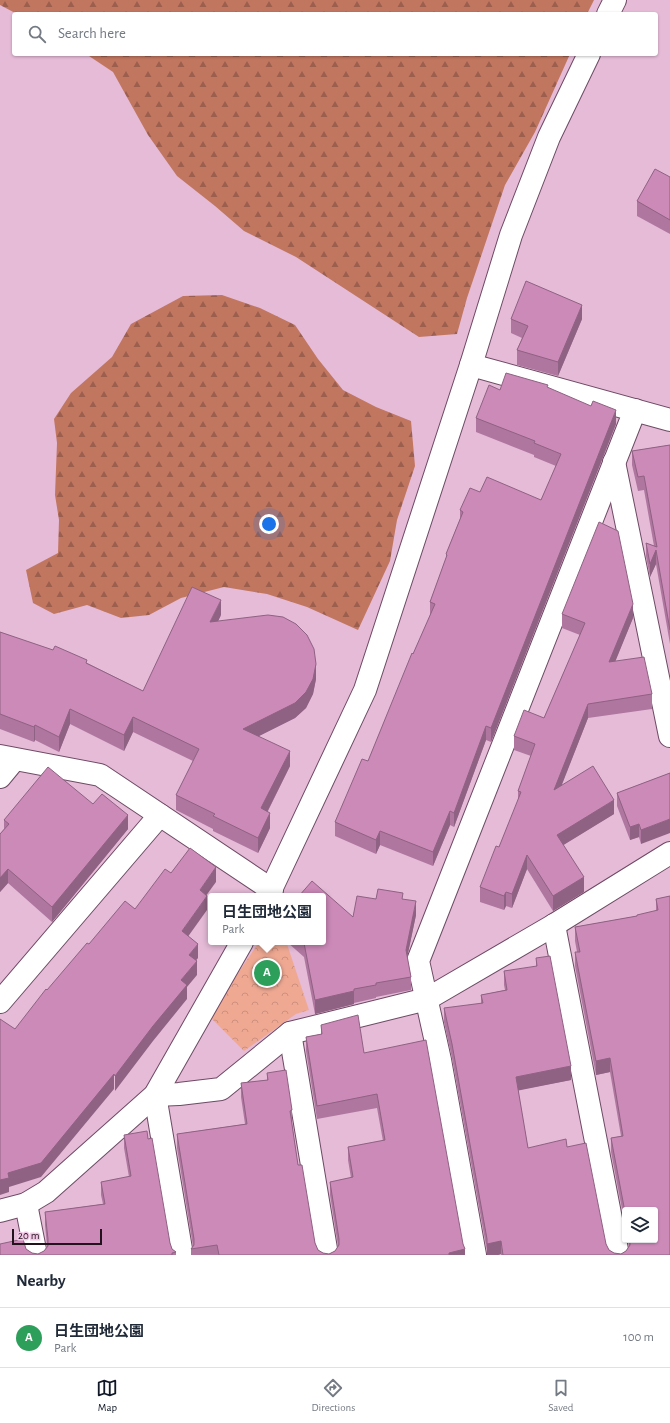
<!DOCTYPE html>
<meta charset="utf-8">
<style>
:root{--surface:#fff;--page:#f2f2f3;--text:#1f2937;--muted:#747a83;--line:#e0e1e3;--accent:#111827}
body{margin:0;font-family:"Alegreya Sans","Noto Sans JP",sans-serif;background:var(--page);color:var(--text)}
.controls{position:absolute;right:12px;bottom:12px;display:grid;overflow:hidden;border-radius:4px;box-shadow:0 1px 3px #0004}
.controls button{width:36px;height:36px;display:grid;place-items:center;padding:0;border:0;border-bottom:1px solid var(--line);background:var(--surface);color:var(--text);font:20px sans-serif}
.scale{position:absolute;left:12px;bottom:10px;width:90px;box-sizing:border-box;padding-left:4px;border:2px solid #21121c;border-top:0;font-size:11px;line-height:14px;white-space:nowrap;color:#21121c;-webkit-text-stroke:3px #f3c7e6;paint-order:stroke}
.you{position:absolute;left:269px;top:524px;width:14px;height:14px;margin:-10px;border:3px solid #fff;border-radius:50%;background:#1a73e8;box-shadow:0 0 0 6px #1a73e833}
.badge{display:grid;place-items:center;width:26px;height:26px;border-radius:50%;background:var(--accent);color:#fff;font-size:13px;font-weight:700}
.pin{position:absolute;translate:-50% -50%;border:2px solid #fff;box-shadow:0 1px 4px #0006}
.popup{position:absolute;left:208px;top:893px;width:118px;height:52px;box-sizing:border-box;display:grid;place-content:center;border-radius:4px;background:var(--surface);filter:drop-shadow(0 1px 3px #0005);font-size:13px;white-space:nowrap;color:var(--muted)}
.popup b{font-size:15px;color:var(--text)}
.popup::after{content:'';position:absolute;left:50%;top:100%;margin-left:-8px;border:8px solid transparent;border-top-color:var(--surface)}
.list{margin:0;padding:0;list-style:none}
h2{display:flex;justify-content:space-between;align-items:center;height:52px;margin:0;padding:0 16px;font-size:17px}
h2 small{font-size:13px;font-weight:400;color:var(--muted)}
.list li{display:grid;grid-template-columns:26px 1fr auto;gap:12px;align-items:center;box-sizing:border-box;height:60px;padding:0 16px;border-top:1px solid var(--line)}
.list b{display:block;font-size:15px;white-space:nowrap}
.list p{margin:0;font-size:13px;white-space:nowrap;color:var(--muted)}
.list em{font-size:13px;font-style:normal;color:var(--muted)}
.icon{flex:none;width:22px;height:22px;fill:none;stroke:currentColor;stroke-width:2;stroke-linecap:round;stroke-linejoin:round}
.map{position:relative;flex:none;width:670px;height:1255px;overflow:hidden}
.search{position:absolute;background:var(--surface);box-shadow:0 1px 3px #0004;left:12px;right:12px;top:12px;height:44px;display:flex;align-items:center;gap:10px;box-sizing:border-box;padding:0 14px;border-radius:4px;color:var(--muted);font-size:15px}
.sheet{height:112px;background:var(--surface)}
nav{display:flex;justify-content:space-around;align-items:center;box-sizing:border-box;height:56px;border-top:1px solid var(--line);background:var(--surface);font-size:11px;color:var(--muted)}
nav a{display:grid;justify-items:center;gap:2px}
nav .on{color:var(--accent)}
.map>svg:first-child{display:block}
.forest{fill:url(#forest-firs)}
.park{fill:url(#park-crowns)}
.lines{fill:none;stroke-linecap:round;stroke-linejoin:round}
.minor-casing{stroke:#6e4a64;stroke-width:24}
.minor{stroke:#fff;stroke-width:22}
.wall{fill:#af779f}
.shaded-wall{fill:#8f6182}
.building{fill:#cc8ab9;stroke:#8f6182}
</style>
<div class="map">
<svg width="670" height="1255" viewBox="0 0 670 1255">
<defs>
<pattern id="forest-firs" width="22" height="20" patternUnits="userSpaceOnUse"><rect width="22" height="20" fill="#c17660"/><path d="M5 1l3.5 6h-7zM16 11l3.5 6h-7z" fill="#9c5f4e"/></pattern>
<pattern id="park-crowns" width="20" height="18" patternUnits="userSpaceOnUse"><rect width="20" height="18" fill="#efa993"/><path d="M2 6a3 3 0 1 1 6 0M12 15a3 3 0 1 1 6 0" fill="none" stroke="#cd907e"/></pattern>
</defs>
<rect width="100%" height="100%" fill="#e5bbd8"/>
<g class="forest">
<path d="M0,0h594l-7,14h-570l-17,-9z"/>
<path d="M86,54h484l-35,78 -30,53 -38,113 -10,36 -38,3 -123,-80 -52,-26 -29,-25 -38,-30 -29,-41 -35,-63z"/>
<path d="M222,295l38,13 35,17 23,34 25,31 33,17 35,14 4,45 -18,54 -7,41 -32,69 -51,-23 -40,-13 -43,-7 -43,11 -32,17 -28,3 -34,-13 -33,9 -21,-11 -7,-33 32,-17 1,-33 -4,-25 2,-52 -3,-24 17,-26 41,-36 19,-33 52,-28z"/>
</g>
<path class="park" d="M259,942h25l3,2 22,66 -13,4 -52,37 -35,-35z"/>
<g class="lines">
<g class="minor-casing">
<g id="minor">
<path d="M608,14l7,-14"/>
<path d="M471,365l199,55"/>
<path d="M614,462l56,274"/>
<path d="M0,756l100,19 172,115"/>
<path d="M0,777l14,-17"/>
<path d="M268,896l97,-206 106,-325 40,-130 38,-98 40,-83"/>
<path d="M554,925l64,330"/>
<path d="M0,1002l160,-187"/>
<path d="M290,1033l37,222"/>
<path d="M26,1204l10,51"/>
<path d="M0,1211l26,-7 20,-12 109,-97 87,-153"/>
<path d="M182,1255l-27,-160 24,-1 42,-5 69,-56 137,-34 127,-74 116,-72"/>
<path d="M475,1255l-35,-195 -22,-99 217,-551"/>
</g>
</g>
<use href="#minor" class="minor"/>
</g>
<g class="wall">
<path d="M670,177v57l-33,-18v-15z"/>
<path d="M511,319h71l-24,57 -41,-11v-15l5,-12 -11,-5z"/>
<path d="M548,388l68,36 -125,318 -5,-2 -32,87 -4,-2 -17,41 -53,-21 -4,9 -41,-18v-14l33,-61 45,-107 17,-38v-14l16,-44v-4l14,-35v-9l20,-18 61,8 15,-34 -22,-9v-2l-58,-23v-14l24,-28z"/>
<path d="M670,445v199l-14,-80 -6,13 -4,-21v-13l8,3 -10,-56 -6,1 -6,-26v-14z"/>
<path d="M562,614l71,4 -18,43 37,33v15l-64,9 -27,68 53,28 -51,31 21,47 -31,19 -26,-42 -15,39 -6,-2 -2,4 -24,-8v-15l19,-40 19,-46v-10l13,-35 -17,-6v-14l30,-18 36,-83 -18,-7z"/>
<path d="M221,615l-3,6 98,58 -3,15 -7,14 -11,10 -36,18 31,30 -22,45 2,17 -12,25 -45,-22v-2l-37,-19v-15l17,-34 -60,-29 -9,19 -54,-27 -11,28 -24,-12 -1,2 -34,-13v-97l87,31 56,28z"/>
<path d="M670,773l-29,71 -2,-7 -9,3 -13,-34v-13z"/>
<path d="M93,804l35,25 -76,93 -44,-39 -8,9v-58l4,-5v-9z"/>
<path d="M670,896v359h-169v-1l-3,1h-11v-4l-35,-193 -8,-36v-14l37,-4v-9l24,-5 -1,-5v-14l32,-4v-9l35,122 -53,10 10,58 39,-1 39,97 3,6 5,3 7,1 5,-3 3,-5 -1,-6h27l-30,-30v15l-14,-73v-14l10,-2 -11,-64 -14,3 -21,-109v-14h2l-2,-11v-14l62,-11 19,-5v-12z"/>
<path d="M376,899l27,1 13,15 -9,42 4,20v13l-35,7v1l-22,5v1l-39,10 -11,-57 -17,-15h36z"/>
<path d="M321,1025l43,28 99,191 2,11h-274v-6l2,-3 -16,-98v-14l68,-10 -4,-27v-14l26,-3v-7l25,37v14l6,41 17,78 3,7 5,3 6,1 6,-3 3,-5 -8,-51v-13l21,-4 -3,-18v-13l35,-6 -6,-33 -60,11 -11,-68v-14l15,-3z"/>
<path d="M124,1135l46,108 2,6 4,3v3h-176l26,-6 6,4 6,1 6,-3 3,-5 -2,-21v-13l58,-8 -2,-9v-13l28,-5 -5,-29z"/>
</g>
<g class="shaded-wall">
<path d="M582,305v14l-24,57v-14z"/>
<path d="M616,410v14l-125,318v-14z"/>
<path d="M656,550v14l-6,13v-13z"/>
<path d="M221,600v15l-11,23v-16z"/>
<path d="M633,604v14l-24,59v-15z"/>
<path d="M316,664v15l-3,15 -7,14 -11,10 -52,26v-15z"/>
<path d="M588,704v14l-34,87v-15z"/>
<path d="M70,709v15l-11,28v-15z"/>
<path d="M133,717v15l-9,19v-16z"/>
<path d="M35,725v15l-1,2v-15z"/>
<path d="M486,726v14l-32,87v-14z"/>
<path d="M290,751v15l-29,58v-16z"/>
<path d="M614,800v14l-57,35v-14z"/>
<path d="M450,811v14l-17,41v-14z"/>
<path d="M270,813v15l-12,25v-15z"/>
<path d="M128,815v14l-76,93v-15z"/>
<path d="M670,819v14l-29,11v-14z"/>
<path d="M639,824v13l-9,3v-13z"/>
<path d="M380,831v14l-4,9v-14z"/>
<path d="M527,855v14l-15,39v-14z"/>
<path d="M216,867v15l-16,22v-14z"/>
<path d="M8,869v14l-8,9v-14z"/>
<path d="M584,877v15l-31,19v-15z"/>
<path d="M506,892v14l-2,4v-14z"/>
<path d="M207,896v14l-25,35v-14z"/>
<path d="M416,901v14l-10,48v-13z"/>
<path d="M198,944v14l-9,11v-14z"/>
<path d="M197,961v14l-10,12v12l-34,42 -38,50v-15l66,-96z"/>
<path d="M354,991v13l-39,10v-14z"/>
<path d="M610,1058v14l-14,3v-14z"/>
<path d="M571,1066v14l-55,11v-14z"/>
<path d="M114,1074v15l-73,88 -32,10v5l-9,3v-15l8,-7z"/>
<path d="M501,1241v13l-3,1h-11v-11z"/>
<path d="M465,1249v6h-16v-2z"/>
</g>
<g class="building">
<path d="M655,169l15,8v43l-33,-19z"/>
<path d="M526,281l56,24 -24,57 -41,-12 11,-24 -17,-7z"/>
<path d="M506,373l42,12 -1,2 44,19 2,-5 23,9 -125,318 -5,-2 -32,87 -4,-2 -17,41 -53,-21 -4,9 -41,-18 27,-63 6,2 44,-108 1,1 22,-50 -5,-2 17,-47 -1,-1 17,-42 -3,-2 10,-22 10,4 7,-15 54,23 20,-46 -27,-11 1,-2 -59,-23 13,-33 11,5z"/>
<path d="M670,445v185l-14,-80 -6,14 -4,-21 11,4 -13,-71 -6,1 -6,-26z"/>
<path d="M599,522l19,9 15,73 -24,58 35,-5 8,37 -64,10 -34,86 39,-24 21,34 -57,35 27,42 -31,19 -26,-41 -15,39 -6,-2 -2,4 -24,-9 16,-41 3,1 22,-55 -3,-1 17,-47 -21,-8 10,-26 20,8 41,-95 -23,-9z"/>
<path d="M192,587l29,13 -11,22 58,-7 15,2 13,7 11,11 7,14 2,15 -3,15 -7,13 -11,11 -52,26 47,22 -29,57 9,5 -12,25 -45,-22 2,-2 -39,-19 23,-46 -66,-32 -9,18 -54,-26 -11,28 -24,-12 -1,2 -34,-13v-82l53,18 2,-4 32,14 -1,3 57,28z"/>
<path d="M48,767l45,37 9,-10 26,21 -76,92 -44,-38 -8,9v-44l9,-10 -5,-4z"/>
<path d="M670,773v46l-29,11 -2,-6 -9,3 -13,-34z"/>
<path d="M190,848l26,19 -16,23 7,6 -25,35 16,13 -9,11 8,6 -16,19 6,5 -34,41 -38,50 -1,-2 -73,89 -33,10 1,5 -9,2v-161l15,10 31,-40 1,1 40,-47 2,1 36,-43 10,8 30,-40 6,4z"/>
<path d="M312,881l41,36 4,-21 19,3 2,-10 25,4 -1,6 14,2 -10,49 5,27 -35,6v2l-22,4v2l-39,9 -11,-57 -2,-1h21v-46h-24z"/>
<path d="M670,896v359h-167l-2,-14 -14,3v-5l-35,-195 -8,-36 39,-5 -2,-8 26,-5 -3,-19 33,-5 -1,-8 14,-2 21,110 -55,11 12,71 38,-9 1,8 19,-4 20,101 3,6 5,3 7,1 5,-3 4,-6v-5h25v-30h-30v2l-14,-74 12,-2 -13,-78 -14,3 -21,-109h5l-5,-25 62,-11v-1l21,-5 -2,-11z"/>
<path d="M358,1015l6,38 62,-13 37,204 2,5 -16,4v2h-230l-2,-10 -26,4 3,-4v-6l-17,-105 70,-10 -6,-41 27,-3 -1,-7 19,-3 6,40 -2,1 8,54h4l13,78 3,7 5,3 6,1 6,-3 4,-6v-6l-9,-57 23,-5 -5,-30 37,-7 -8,-46 -60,12 -11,-69 16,-3 -1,-9z"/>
<path d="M147,1131l1,8 4,-1 18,105 2,6 4,3 -4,1v2h-172v-11l23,-5 3,10 6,4 6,1 6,-3 4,-5v-7l-3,-27 60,-8 -4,-22 30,-6 -7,-41z"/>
</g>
</svg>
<div class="controls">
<button><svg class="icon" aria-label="layers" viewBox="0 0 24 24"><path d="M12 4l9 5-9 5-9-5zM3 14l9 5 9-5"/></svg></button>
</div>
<div class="scale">20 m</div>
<div class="you"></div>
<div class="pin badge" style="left:267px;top:973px;background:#2e9e5b">A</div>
<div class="popup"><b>日生団地公園</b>Park</div>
<div class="search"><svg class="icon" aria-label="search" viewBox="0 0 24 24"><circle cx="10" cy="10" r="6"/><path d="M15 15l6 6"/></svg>Search here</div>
</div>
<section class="sheet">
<h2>Nearby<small></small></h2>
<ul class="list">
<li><span class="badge" style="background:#2e9e5b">A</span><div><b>日生団地公園</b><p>Park</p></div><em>100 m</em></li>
</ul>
</section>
<nav>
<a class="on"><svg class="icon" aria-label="map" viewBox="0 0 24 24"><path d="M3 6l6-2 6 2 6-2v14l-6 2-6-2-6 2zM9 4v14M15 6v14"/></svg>Map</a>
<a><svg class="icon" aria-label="directions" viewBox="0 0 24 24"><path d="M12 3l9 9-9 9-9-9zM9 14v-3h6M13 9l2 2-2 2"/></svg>Directions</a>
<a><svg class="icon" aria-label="saved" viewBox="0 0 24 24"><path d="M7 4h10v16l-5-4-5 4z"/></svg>Saved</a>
</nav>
